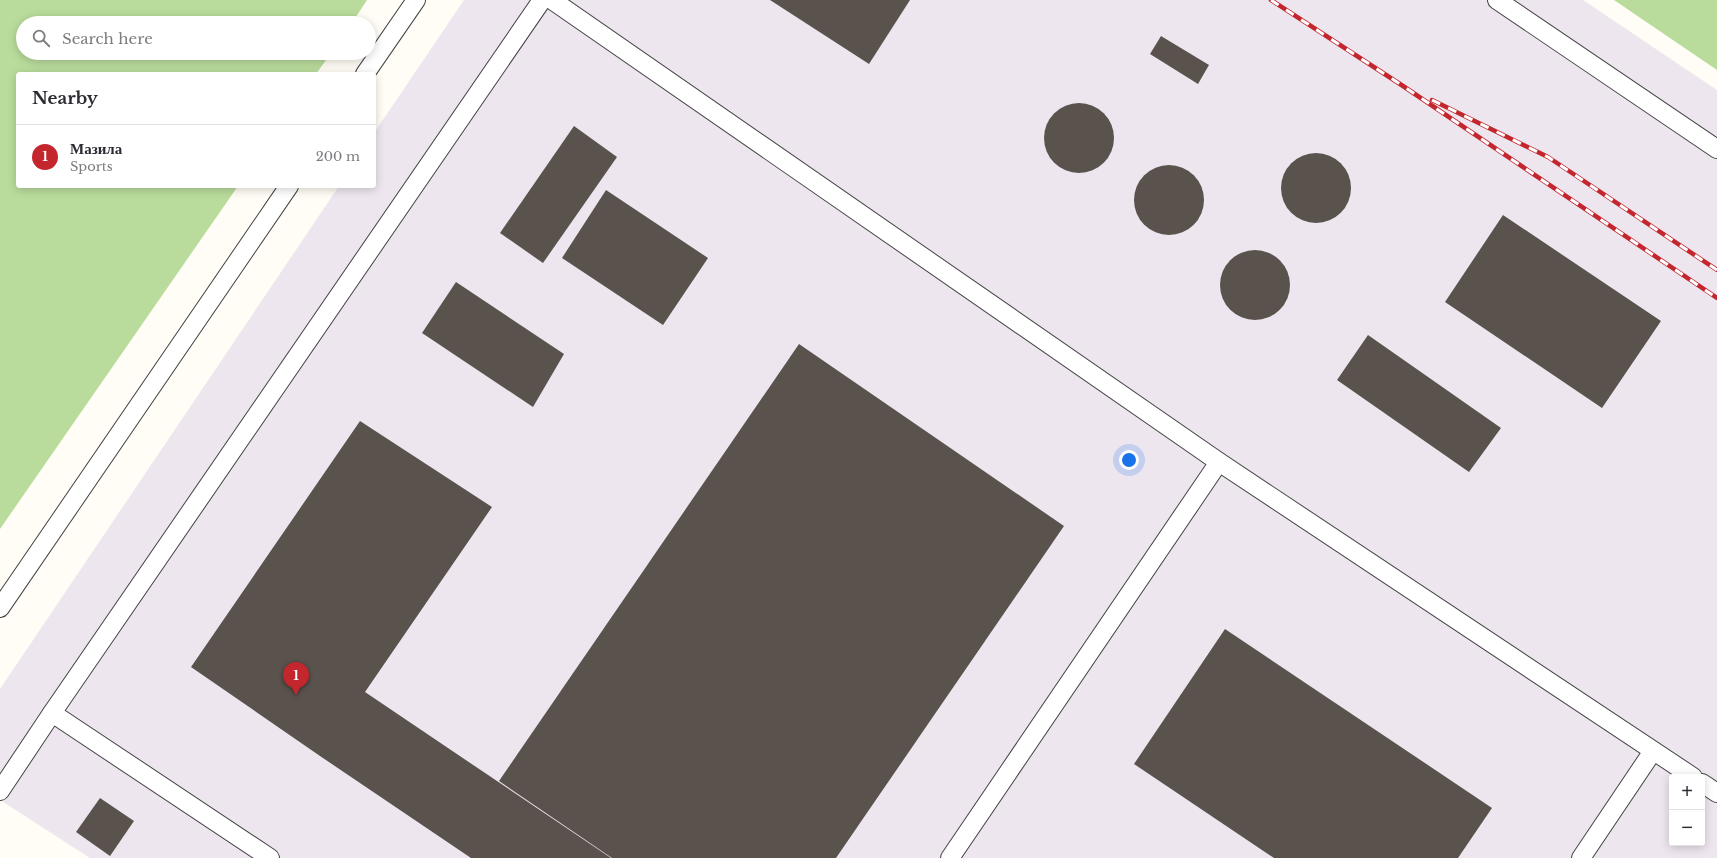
<!DOCTYPE html>
<meta charset="utf-8">
<style>
:root{--surface:#fff;--page:#f2f2f3;--text:#2b2b33;--muted:#7c7c81;--line:#e1e1e2;--accent:#c4262e}
body{margin:0;font-family:"Libre Baskerville",serif;background:var(--page);color:var(--text)}
.controls{position:absolute;right:12px;bottom:12px;display:grid;overflow:hidden;border-radius:4px;box-shadow:0 2px 10px #0003}
.controls button{width:36px;height:36px;display:grid;place-items:center;padding:0;border:0;border-bottom:1px solid var(--line);background:var(--surface);color:var(--text);font:20px sans-serif}
.you{position:absolute;left:1129px;top:460px;width:14px;height:14px;margin:-10px;border:3px solid #fff;border-radius:50%;background:#1a73e8;box-shadow:0 0 0 6px #1a73e833}
.badge{display:grid;place-items:center;width:26px;height:26px;border-radius:50%;background:var(--accent);color:#fff;font-size:13px;font-weight:700}
.pin{position:absolute;translate:-50% -33px;filter:drop-shadow(0 1px 2px #0008)}
.pin::after{content:'';position:absolute;top:21px;width:14px;height:12px;background:inherit;clip-path:polygon(0 0,100% 0,50% 100%)}
.list{margin:0;padding:0;list-style:none}
h2{display:flex;justify-content:space-between;align-items:center;height:52px;margin:0;padding:0 16px;font-size:17px}
h2 small{font-size:13px;font-weight:400;color:var(--muted)}
.list li{display:grid;grid-template-columns:26px 1fr auto;gap:12px;align-items:center;box-sizing:border-box;height:64px;padding:0 16px;border-top:1px solid var(--line)}
.list b{display:block;font-size:15px;white-space:nowrap}
.list p{margin:0;font-size:13px;white-space:nowrap;color:var(--muted)}
.list em{font-size:13px;font-style:normal;color:var(--muted)}
.icon{flex:none;width:22px;height:22px;fill:none;stroke:currentColor;stroke-width:2;stroke-linecap:round;stroke-linejoin:round}
.map{position:relative;flex:none;width:1717px;height:858px;overflow:hidden}
.search{position:absolute;background:var(--surface);box-shadow:0 2px 10px #0003;left:16px;top:16px;width:360px;height:44px;display:flex;align-items:center;gap:10px;box-sizing:border-box;padding:0 14px;border-radius:22px;color:var(--muted);font-size:15px}
.panel{position:absolute;background:var(--surface);box-shadow:0 2px 10px #0003;left:16px;top:72px;width:360px;height:116px;border-radius:4px}
.map>svg:first-child{display:block}
.industrial{fill:#eee6ef;fill-rule:evenodd}
.forest{fill:#b9dc9c}
.building{fill:#5a524d}
.lines{fill:none;stroke-linecap:round;stroke-linejoin:round}
.service-casing{stroke:#444;stroke-width:20}
.service{stroke:#fff;stroke-width:18}
.rail-casing{stroke:#c4262e;stroke-width:4.5}
.rail{stroke:#fff;stroke-width:3;stroke-dasharray:9;stroke-linecap:butt}
</style>
<div class="map">
<svg width="1717" height="858" viewBox="0 0 1717 858">
<rect width="100%" height="100%" fill="#fffdf5"/>
<path class="industrial" d="M464,0h1119l134,90v768h-1627l-90,-58v-111l339,-503h35v-53zM1672,777h30v66h-30z"/>
<g class="forest">
<path d="M0,0h367l-15,23h-329v30h308l-15,21h-298v112h220l-238,343z"/>
<path d="M1614,0h103v70z"/>
</g>
<g class="building">
<path d="M770,0h140l-41,64z"/>
<path d="M1161,36l48,29 -11,19 -48,-30z"/>
<circle cx="1079" cy="138" r="35"/>
<path d="M574,126l43,31 -74,106 -43,-30z"/>
<circle cx="1316" cy="188" r="35"/>
<circle cx="1169" cy="200" r="35"/>
<path d="M606,190l102,68 -45,67 -101,-67z"/>
<path d="M1503,215l158,106 -59,87 -157,-106z"/>
<circle cx="1255" cy="285" r="35"/>
<path d="M456,282l108,72 -31,53 -111,-74z"/>
<path d="M1368,335l133,93 -32,44 -132,-92z"/>
<path d="M799,344l265,182 -228,332h-224l-113,-77z"/>
<path d="M360,421l132,86 -127,185 246,166h-140l-151,-102 -129,-89z"/>
<path d="M1225,629l267,179 -34,50h-184l-140,-94z"/>
<path d="M100,798l34,23 -24,35 -34,-24z"/>
</g>
<g class="lines">
<g class="service-casing">
<g id="service">
<path d="M552,0l667,462 474,315"/>
<path d="M1497,0l220,149"/>
<path d="M365,74l51,-74"/>
<path d="M0,608l289,-422"/>
<path d="M52,713l218,145"/>
<path d="M1702,783l15,10"/>
<path d="M0,791l52,-78 490,-713"/>
<path d="M950,858l269,-396"/>
<path d="M1581,858l72,-107"/>
</g>
</g>
<use href="#service" class="service"/>
<g class="rail-casing">
<g id="rail">
<path d="M1271,0l132,86 314,212"/>
<path d="M1432,100l116,57 169,113"/>
</g>
</g>
<use href="#rail" class="rail"/>
</g>
</svg>
<div class="controls">
<button>+</button>
<button>−</button>
</div>
<div class="you"></div>
<div class="pin badge" style="left:296px;top:695px">1</div>
<div class="search"><svg class="icon" aria-label="search" viewBox="0 0 24 24"><circle cx="10" cy="10" r="6"/><path d="M15 15l6 6"/></svg>Search here</div>
<section class="panel">
<h2>Nearby<small></small></h2>
<ul class="list">
<li><span class="badge">1</span><div><b>Мазила</b><p>Sports</p></div><em>200 m</em></li>
</ul>
</section>
</div>
